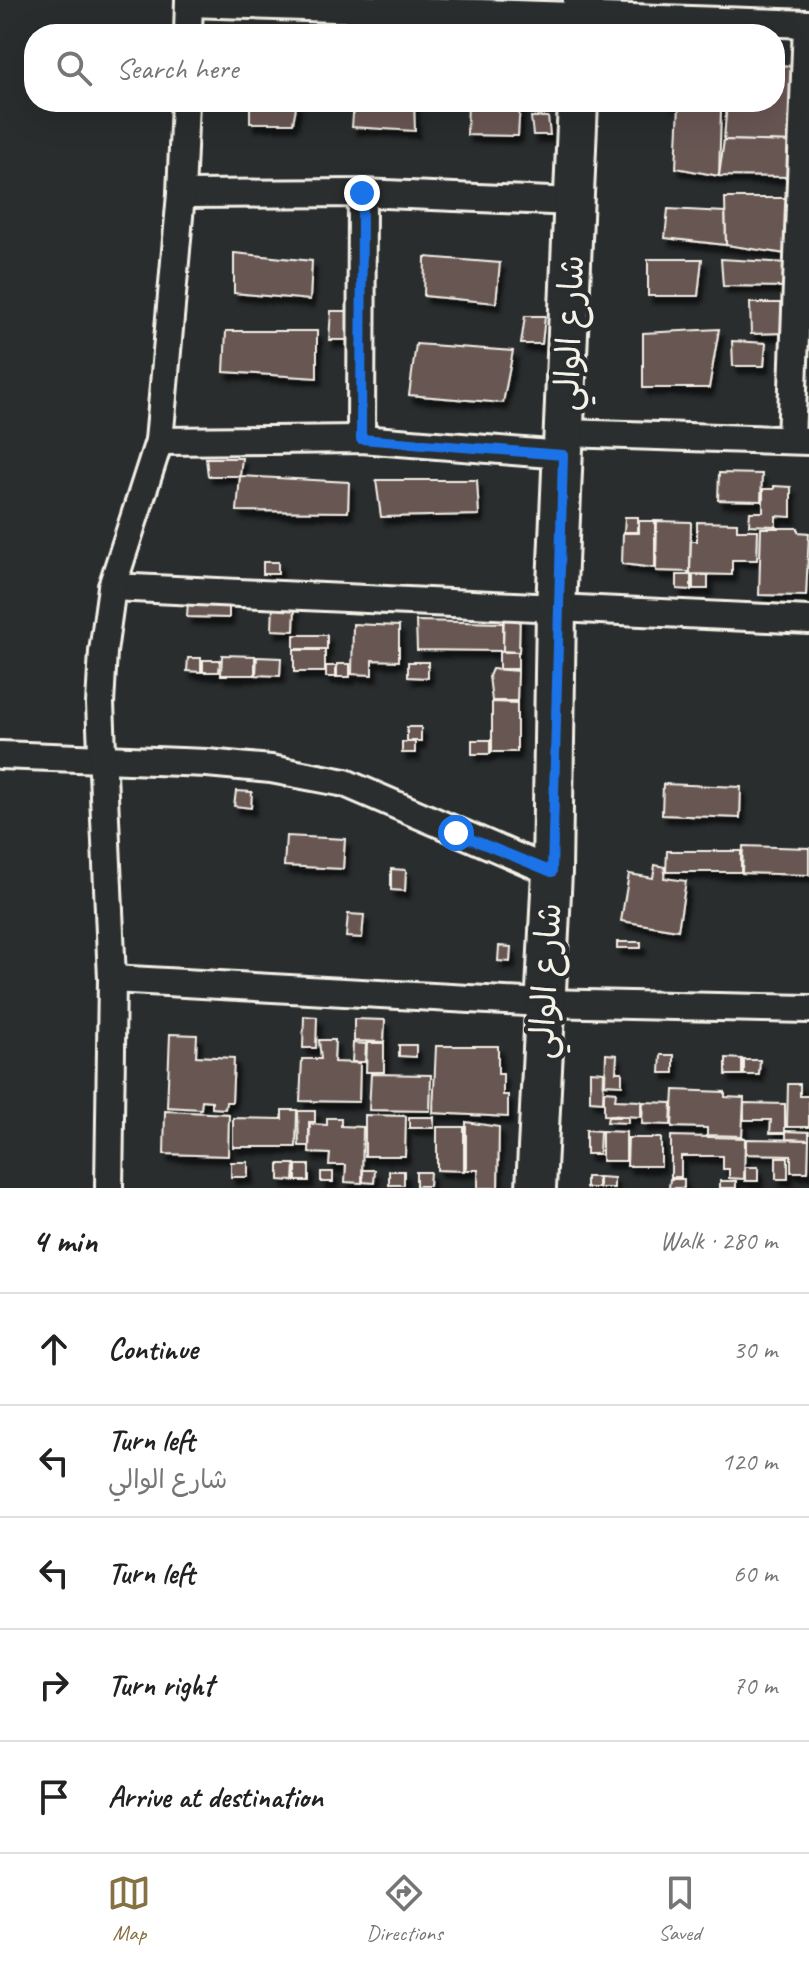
<!DOCTYPE html>
<meta charset="utf-8">
<style>
:root{--surface:#fff;--page:#f6f6f6;--text:#222;--muted:#767676;--line:#e0e0e0;--accent:#857141}
body{margin:0;font-family:Caveat,"Playpen Sans Arabic",sans-serif;background:var(--page);color:var(--text)}
.stop{position:absolute;width:24px;height:24px;margin:-18px;border:6px solid #1a73e8;border-radius:50%;background:#fff}
.stop.end{background:#1a73e8;border-color:#fff;box-shadow:0 2px 8px #0008}
.list{margin:0;padding:0;list-style:none}
h2{display:flex;justify-content:space-between;align-items:center;height:104px;margin:0;padding:0 32px;font-size:34px}
h2 small{font-size:26px;font-weight:400;color:var(--muted)}
.list li{display:grid;grid-template-columns:52px 1fr auto;gap:24px;align-items:center;box-sizing:border-box;height:112px;padding:0 32px;border-top:2px solid var(--line)}
.list b{display:block;font-size:30px;white-space:nowrap}
.list p{margin:0;font-size:26px;white-space:nowrap;color:var(--muted)}
.list em{font-size:26px;font-style:normal;color:var(--muted)}
.icon{flex:none;width:44px;height:44px;fill:none;stroke:currentColor;stroke-width:2;stroke-linecap:round;stroke-linejoin:round}
.map{position:relative;flex:none;width:809px;height:1188px;overflow:hidden}
.search{position:absolute;background:var(--surface);box-shadow:0 8px 32px #0002;left:24px;right:24px;top:24px;height:88px;display:flex;align-items:center;gap:20px;box-sizing:border-box;padding:0 28px;border-radius:32px;color:var(--muted);font-size:30px}
.sheet{height:664px;background:var(--surface)}
nav{display:flex;justify-content:space-around;align-items:center;box-sizing:border-box;height:112px;border-top:2px solid var(--line);background:var(--surface);font-size:22px;color:var(--muted)}
nav a{display:grid;justify-items:center;gap:4px}
nav .on{color:var(--accent)}
.map>svg:first-child{display:block}
.building{fill:#685652;stroke:#f4f1e8;stroke-width:2;filter:url(#shadow)}
.lines{fill:none;stroke-linecap:round;stroke-linejoin:round}
.minor-casing{stroke:#f4f1e8;stroke-width:32}
.secondary-casing{stroke:#f4f1e8;stroke-width:44}
.minor{stroke:#2a2d2e;stroke-width:26}
.secondary{stroke:#2a2d2e;stroke-width:38}
.route{stroke:#1a73e8;stroke-width:10}
.labels{text-anchor:middle;dominant-baseline:central;stroke-width:8;stroke-linejoin:round;paint-order:stroke}
.street-label{font-size:34px;fill:#f4f1e8;stroke:#2a2d2e}
</style>
<div class="map">
<svg width="809" height="1188" viewBox="0 0 809 1188">
<defs>
<filter id="shadow"><feDropShadow dx="4.5" dy="7" stdDeviation="2" flood-color="#0009"/></filter>
</defs>
<rect width="100%" height="100%" fill="#2a2d2e"/>
<filter id="ink" filterUnits="userSpaceOnUse"><feTurbulence type="fractalNoise" baseFrequency=".0125" numOctaves="2"/><feDisplacementMap in="SourceGraphic" scale="16" xChannelSelector="R" yChannelSelector="G"/><feConvolveMatrix kernelMatrix="1 2 1 2 8 2 1 2 1" color-interpolation-filters="sRGB"/></filter>
<g filter="url(#ink)">
<g class="building">
<path d="M775,65l20,1 -3,76 -68,-2 3,-38h48z"/>
<path d="M250,102h47l-4,21h-43z"/>
<path d="M354,102h60l1,29 -63,-4z"/>
<path d="M468,102l52,1 -2,33 -51,-1z"/>
<path d="M665,102h57l-1,7z"/>
<path d="M679,105l42,4 -2,67 -43,-8z"/>
<path d="M531,117h17l2,18h-17z"/>
<path d="M724,140l68,2 -1,35 -72,-1z"/>
<path d="M725,198h62l-1,56 -60,-9z"/>
<path d="M668,209l57,3 1,33 -61,-7z"/>
<path d="M234,253l78,8 -2,39 -76,-7z"/>
<path d="M425,257l75,6 -4,40 -72,-7z"/>
<path d="M648,259h54l-4,37h-50z"/>
<path d="M721,259l66,4 -3,24 -61,-1z"/>
<path d="M750,303h36l-2,30 -33,1z"/>
<path d="M331,311h19l-2,29h-19z"/>
<path d="M525,316h20l-3,28h-21z"/>
<path d="M719,329l-10,59h-66v-55z"/>
<path d="M226,331h91v47l-93,-6z"/>
<path d="M732,341l34,2 -2,23h-31z"/>
<path d="M416,344l97,7 -10,52 -94,-8z"/>
<path d="M206,458h36l-2,18h-32z"/>
<path d="M719,473l43,1 -1,27 -43,-1z"/>
<path d="M240,476l109,6 -1,30 -111,-1z"/>
<path d="M376,480h101l2,35 -98,2z"/>
<path d="M774,486l17,1v30l-15,-1v10l-27,-1 1,-13h13v-23h11z"/>
<path d="M625,517h13v15h-14z"/>
<path d="M639,521h16v47l-33,-4 1,-31h16z"/>
<path d="M657,521l34,1 -1,50 -34,-1z"/>
<path d="M697,522l40,1v7h21l-1,30h-25v15l-42,-1 1,-33h6z"/>
<path d="M761,528h37v4l11,1 -3,63 -47,-1z"/>
<rect x="263" y="562" width="15" height="12"/>
<path d="M677,575h14v15l-14,-1z"/>
<rect x="693" y="575" width="15" height="14"/>
<path d="M188,600l41,1v17l-42,-1z"/>
<path d="M273,604l22,1 -1,26 -22,-1z"/>
<path d="M504,612h16l-1,40 -16,-1z"/>
<path d="M416,621l87,2v28l-86,-1z"/>
<path d="M353,624l46,2v35l-27,-1v15l-20,-1z"/>
<rect x="294" y="635" width="33" height="14"/>
<rect x="294" y="650" width="31" height="22"/>
<rect x="499" y="652" width="19" height="17"/>
<path d="M222,655l33,1v19h-34z"/>
<path d="M257,657l24,1 -1,18 -24,-1z"/>
<path d="M188,658h13v14l-14,-1z"/>
<path d="M203,660h17l-1,12h-16z"/>
<path d="M408,662h20v16l-20,-1z"/>
<rect x="337" y="664" width="13" height="13"/>
<rect x="326" y="666" width="10" height="11"/>
<path d="M492,669l26,2 -1,30h-25l-3,-25z"/>
<path d="M492,702l25,1v49h-25z"/>
<rect x="407" y="727" width="14" height="14"/>
<rect x="472" y="740" width="18" height="14"/>
<rect x="402" y="742" width="13" height="11"/>
<path d="M663,784l78,3 -1,31 -78,-3z"/>
<path d="M236,791l16,1 -1,16 -17,-2z"/>
<path d="M286,836l59,3 -2,30 -59,-3z"/>
<path d="M743,846l66,2v27l-67,-2z"/>
<path d="M667,851h74v21h-75z"/>
<path d="M655,865l10,2 -1,11 22,3 -8,49 -57,-9 8,-47 24,4z"/>
<path d="M391,869l15,1 -1,21 -14,-1z"/>
<path d="M348,914l16,1 -2,23 -16,-1z"/>
<rect x="617" y="942" width="24" height="6"/>
<path d="M499,946l12,1 -1,15 -12,-1z"/>
<path d="M304,1016l13,1 -1,31h-13z"/>
<path d="M354,1019l31,1 -1,22 -30,-1z"/>
<path d="M170,1034l27,1 -1,21 38,2 -2,44h-6l-1,7 -13,-1v-7l-10,-1 -1,9 -34,-2z"/>
<path d="M319,1040h16l-1,22 26,1 -1,39 -59,-1 2,-42h19z"/>
<path d="M353,1043l13,1 -1,18h-13z"/>
<path d="M367,1043h17v29h-18z"/>
<path d="M399,1045h17v12l-17,-1z"/>
<path d="M436,1046h62v28h5v21h5v22l-75,-4z"/>
<path d="M606,1054l11,1 -1,17h6v13l-17,-1z"/>
<path d="M661,1055h13v18h-14z"/>
<path d="M726,1058l16,1v16h-16z"/>
<path d="M744,1060h16l-1,15h-15z"/>
<path d="M590,1071l14,1 -1,30 -13,-1z"/>
<path d="M371,1074l60,1 -1,36 -61,-1z"/>
<path d="M788,1084h12v12h9v31h-22z"/>
<path d="M674,1090l51,2v5l19,1 -2,38 -35,-1v-7l-35,-1z"/>
<path d="M604,1091l12,1 -1,8 26,1v16l-37,-2z"/>
<path d="M643,1102l29,1 -1,22 -29,-1z"/>
<path d="M744,1103l41,1v29h-15l1,-13h-27z"/>
<path d="M282,1110h15l-1,37h-63v-29l49,1z"/>
<path d="M165,1111l64,3 -1,42 -64,-2z"/>
<path d="M298,1111h17v11h-6v24h-10z"/>
<path d="M365,1115l41,1 -1,40h-40z"/>
<rect x="409" y="1117" width="25" height="11"/>
<path d="M608,1117h20v6l-21,-1z"/>
<path d="M327,1118h14v8l22,1 -1,56 -17,-1 1,-17h-17l1,-11 -21,-1 1,-29 17,1z"/>
<path d="M466,1122l33,5 -1,61h-20v-18h-12z"/>
<path d="M437,1127h27v44l-27,-1z"/>
<path d="M586,1130l14,1 -1,23h-13z"/>
<path d="M602,1131l24,1v29h-24z"/>
<path d="M786,1131l23,1v8l-23,-1z"/>
<path d="M671,1136l74,2 -1,41 -15,-1v-9h-6v-13h-42v21h-10z"/>
<path d="M628,1138h33v28h-34z"/>
<path d="M746,1139l63,1 -1,32h-17v-17l-45,-1z"/>
<rect x="776" y="1157" width="12" height="22"/>
<rect x="231" y="1162" width="17" height="15"/>
<path d="M279,1164h16l-1,17 -15,-1z"/>
<rect x="296" y="1165" width="13" height="16"/>
<rect x="745" y="1167" width="13" height="14"/>
<path d="M363,1170h12l-1,13 -11,-1z"/>
<rect x="389" y="1171" width="15" height="14"/>
<rect x="321" y="1172" width="12" height="10"/>
<path d="M416,1172h14l-1,14h-13z"/>
<rect x="586" y="1177" width="12" height="11"/>
<path d="M599,1177l15,1v10h-15z"/>
<path d="M670,1179h14v9h-15z"/>
<rect x="720" y="1181" width="16" height="7"/>
</g>
<g class="lines">
<g class="minor-casing">
<g id="minor">
<path d="M189,3l620,21"/>
<path d="M188,34l1,-34"/>
<path d="M181,194l181,-1 212,9"/>
<path d="M565,433l244,8"/>
<path d="M361,439l1,-246"/>
<path d="M791,440l16,-416"/>
<path d="M159,441l202,-2 202,16"/>
<path d="M112,587l697,33"/>
<path d="M0,755l207,8 64,6 74,14 207,89"/>
<path d="M112,979l431,24 266,6"/>
<path d="M109,1188l3,-209 -12,-275 3,-52 9,-65 47,-146 22,-247 4,-92"/>
</g>
</g>
<g class="secondary-casing">
<g id="secondary">
<path d="M581,34l2,-34"/>
<path d="M536,1188l16,-316 4,-263 22,-507"/>
</g>
</g>
<use href="#minor" class="minor"/>
<use href="#secondary" class="secondary"/>
</g>
</g>
<g class="lines" filter="url(#ink)">
<path class="route" d="M362,193l-1,246 202,16 -11,417 -96,-39"/>
</g>
<g class="labels">
<g class="street-label">
<text transform="translate(569 333) rotate(-88)">شارع الوالي</text>
<text transform="translate(545 981) rotate(-87)">شارع الوالي</text>
</g>
</g>
</svg>
<div class="stop" style="left:456px;top:833px"></div>
<div class="stop end" style="left:362px;top:193px"></div>
<div class="search"><svg class="icon" aria-label="search" viewBox="0 0 24 24"><circle cx="10" cy="10" r="6"/><path d="M15 15l6 6"/></svg>Search here</div>
</div>
<section class="sheet">
<h2>4 min<small>Walk · 280 m</small></h2>
<ul class="list">
<li><svg class="icon" aria-label="ahead" viewBox="0 0 24 24"><path d="M12 20V5M6 11l6-6 6 6"/></svg><div><b>Continue</b></div><em>30 m</em></li>
<li><svg class="icon" aria-label="left" viewBox="0 0 24 24"><path d="M17 20v-9H6M10 6l-5 5 5 5"/></svg><div><b>Turn left</b><p>شارع الوالي</p></div><em>120 m</em></li>
<li><svg class="icon" aria-label="left" viewBox="0 0 24 24"><path d="M17 20v-9H6M10 6l-5 5 5 5"/></svg><div><b>Turn left</b></div><em>60 m</em></li>
<li><svg class="icon" aria-label="right" viewBox="0 0 24 24"><path d="M7 20v-9h11M14 6l5 5-5 5"/></svg><div><b>Turn right</b></div><em>70 m</em></li>
<li><svg class="icon" aria-label="arrive" viewBox="0 0 24 24"><path d="M6 21V4h12l-3 4 3 4H6"/></svg><div><b>Arrive at destination</b></div></li>
</ul>
</section>
<nav>
<a class="on"><svg class="icon" aria-label="map" viewBox="0 0 24 24"><path d="M3 6l6-2 6 2 6-2v14l-6 2-6-2-6 2zM9 4v14M15 6v14"/></svg>Map</a>
<a><svg class="icon" aria-label="directions" viewBox="0 0 24 24"><path d="M12 3l9 9-9 9-9-9zM9 14v-3h6M13 9l2 2-2 2"/></svg>Directions</a>
<a><svg class="icon" aria-label="saved" viewBox="0 0 24 24"><path d="M7 4h10v16l-5-4-5 4z"/></svg>Saved</a>
</nav>
